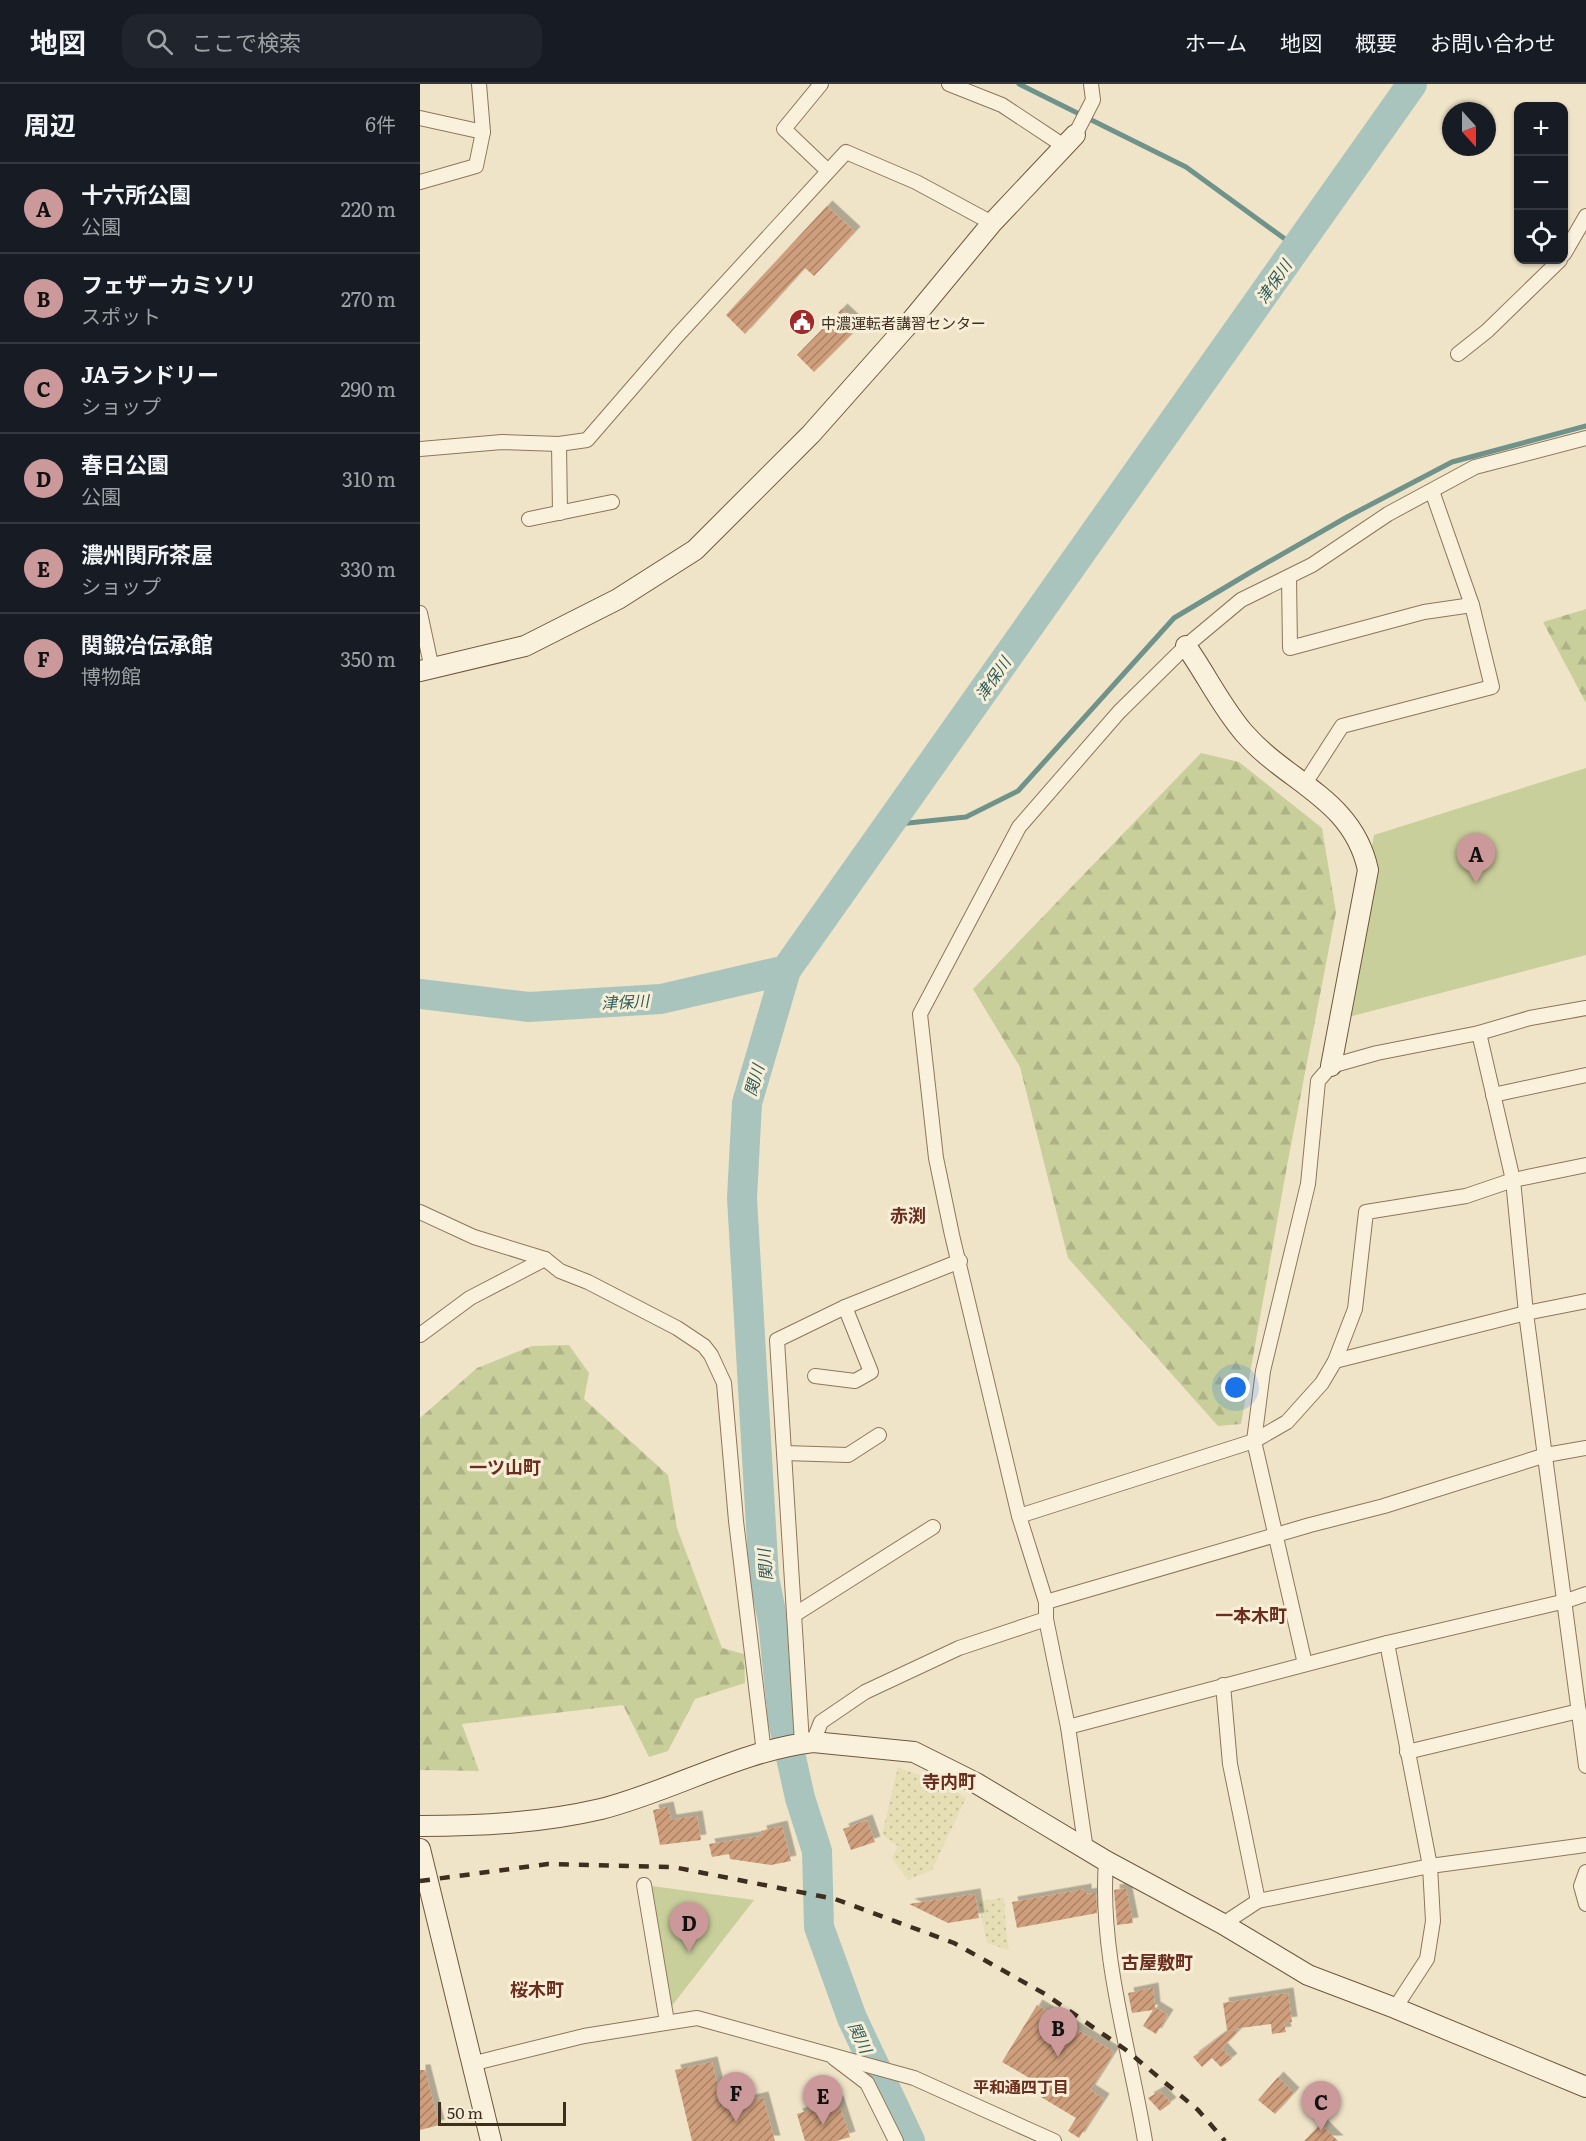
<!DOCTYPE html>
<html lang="ja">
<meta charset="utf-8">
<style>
:root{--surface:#171b24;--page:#20242c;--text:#f1f3f6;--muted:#9ea1a6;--line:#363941;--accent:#cc999b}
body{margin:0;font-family:Literata,"Noto Sans JP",serif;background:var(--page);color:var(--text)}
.controls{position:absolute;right:18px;top:18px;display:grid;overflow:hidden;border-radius:12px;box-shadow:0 2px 4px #0004}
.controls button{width:54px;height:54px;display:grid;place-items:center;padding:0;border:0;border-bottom:2px solid var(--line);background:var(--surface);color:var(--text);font:30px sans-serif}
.compass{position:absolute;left:1022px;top:18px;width:54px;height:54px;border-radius:50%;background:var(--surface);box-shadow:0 2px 4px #0004;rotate:159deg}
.scale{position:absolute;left:18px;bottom:15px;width:128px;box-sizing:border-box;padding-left:6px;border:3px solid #3d2e20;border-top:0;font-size:16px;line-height:21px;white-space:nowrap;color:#3d2e20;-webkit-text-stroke:4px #f7eed8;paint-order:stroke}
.you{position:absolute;left:816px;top:1304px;width:21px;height:21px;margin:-15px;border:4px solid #fff;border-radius:50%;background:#1a73e8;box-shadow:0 0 0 9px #1a73e833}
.badge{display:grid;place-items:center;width:39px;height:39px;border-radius:50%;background:var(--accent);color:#111;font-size:20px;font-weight:700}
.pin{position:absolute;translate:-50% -50px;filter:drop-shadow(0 2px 3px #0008)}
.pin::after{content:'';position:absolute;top:32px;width:21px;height:18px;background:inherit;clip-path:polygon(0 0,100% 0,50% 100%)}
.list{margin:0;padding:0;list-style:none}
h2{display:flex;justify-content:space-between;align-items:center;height:78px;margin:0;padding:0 24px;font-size:26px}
h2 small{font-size:20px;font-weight:400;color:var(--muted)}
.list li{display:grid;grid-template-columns:39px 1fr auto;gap:18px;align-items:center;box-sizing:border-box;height:90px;padding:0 24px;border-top:2px solid var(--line)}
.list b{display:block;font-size:22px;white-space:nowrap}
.list p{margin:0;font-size:20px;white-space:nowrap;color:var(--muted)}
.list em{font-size:20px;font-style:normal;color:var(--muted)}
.icon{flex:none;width:33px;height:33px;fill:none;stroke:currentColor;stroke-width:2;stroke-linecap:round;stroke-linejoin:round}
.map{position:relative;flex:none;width:1166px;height:2057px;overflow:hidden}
header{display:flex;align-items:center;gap:36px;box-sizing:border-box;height:84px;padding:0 30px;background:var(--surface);border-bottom:2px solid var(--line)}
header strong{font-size:28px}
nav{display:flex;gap:33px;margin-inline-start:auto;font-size:21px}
.search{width:420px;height:54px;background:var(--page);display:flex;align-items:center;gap:15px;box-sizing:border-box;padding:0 21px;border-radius:18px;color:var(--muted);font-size:22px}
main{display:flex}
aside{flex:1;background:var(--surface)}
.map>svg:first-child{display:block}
.farmland{fill:url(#farmland-dots)}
.forest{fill:url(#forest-firs)}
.park{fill:#c9cf9b}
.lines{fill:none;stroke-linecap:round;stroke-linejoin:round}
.stream{stroke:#6f938a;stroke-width:5}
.river{stroke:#a9c4bc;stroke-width:30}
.building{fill:url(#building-hatch);filter:url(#shadow)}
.street-casing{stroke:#8d765c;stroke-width:16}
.secondary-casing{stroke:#6f573f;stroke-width:22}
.street{stroke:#faf1dc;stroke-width:14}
.secondary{stroke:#faf1dc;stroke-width:20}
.rail{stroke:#3d2e20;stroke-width:4.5;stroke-dasharray:10 10;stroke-linecap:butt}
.labels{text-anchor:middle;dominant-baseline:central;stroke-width:6;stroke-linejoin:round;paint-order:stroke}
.poi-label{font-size:15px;fill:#3d2e20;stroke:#f7eed8;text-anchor:start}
.water-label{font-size:16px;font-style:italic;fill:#2f5d5a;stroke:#f7eed8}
.neighbourhood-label{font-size:16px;font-weight:bold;fill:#6b2e1e;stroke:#f7eed8}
.quarter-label{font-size:18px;font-weight:bold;fill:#6b2e1e;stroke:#f7eed8}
</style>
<header>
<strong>地図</strong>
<div class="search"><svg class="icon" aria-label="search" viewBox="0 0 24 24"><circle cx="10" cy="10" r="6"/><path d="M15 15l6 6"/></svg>ここで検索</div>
<nav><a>ホーム</a><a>地図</a><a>概要</a><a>お問い合わせ</a></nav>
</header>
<main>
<aside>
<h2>周辺<small>6件</small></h2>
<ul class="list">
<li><span class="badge">A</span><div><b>十六所公園</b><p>公園</p></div><em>220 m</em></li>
<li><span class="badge">B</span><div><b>フェザーカミソリ</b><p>スポット</p></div><em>270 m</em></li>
<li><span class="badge">C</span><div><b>JAランドリー</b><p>ショップ</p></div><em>290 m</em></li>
<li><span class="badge">D</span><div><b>春日公園</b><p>公園</p></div><em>310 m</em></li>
<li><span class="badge">E</span><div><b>濃州関所茶屋</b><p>ショップ</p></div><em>330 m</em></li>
<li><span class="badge">F</span><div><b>関鍛冶伝承館</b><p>博物館</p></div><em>350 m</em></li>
</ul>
</aside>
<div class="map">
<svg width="1166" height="2057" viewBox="0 0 1166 2057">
<defs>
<pattern id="farmland-dots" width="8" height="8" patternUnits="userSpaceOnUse" patternTransform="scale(1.5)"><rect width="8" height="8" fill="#e6deb5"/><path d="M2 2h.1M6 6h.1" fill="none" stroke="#c6bf9b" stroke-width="1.8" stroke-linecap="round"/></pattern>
<pattern id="forest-firs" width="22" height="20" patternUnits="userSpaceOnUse" patternTransform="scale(1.5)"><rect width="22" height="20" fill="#c9cf9b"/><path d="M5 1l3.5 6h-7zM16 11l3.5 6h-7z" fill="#aeb285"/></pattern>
<pattern id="building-hatch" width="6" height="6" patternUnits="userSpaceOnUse" patternTransform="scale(1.5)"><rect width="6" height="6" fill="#cf9f7d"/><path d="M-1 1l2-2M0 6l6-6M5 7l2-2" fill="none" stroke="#a98266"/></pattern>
<filter id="shadow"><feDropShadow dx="5.5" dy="-5.5" stdDeviation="0" flood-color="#0004"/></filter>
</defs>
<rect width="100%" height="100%" fill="#f0e4c8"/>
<g class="farmland">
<path d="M478,1683l47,18 21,13 -34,72 -24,10 -16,-22 6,-12 -16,-11z"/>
<path d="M584,1814l2,32 3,20 -22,-7 -9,-42z"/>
</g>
<g class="forest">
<path d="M1166,525v94l-43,-81z"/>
<path d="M781,669l38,9 83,66 14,84 -49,254 -46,258 -23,2 -150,-168 -48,-191 -47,-78z"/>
<path d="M149,1261l20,28 -5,26 84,76 9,53 45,120 22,6 1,29 -50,16 -27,52 -19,6 -26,-52 -161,19 17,47 -59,-1v-352l57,-50 55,-22z"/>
</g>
<g class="park">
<path d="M1166,684v187l-245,64 33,-184z"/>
<path d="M232,1802l102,14 -83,107z"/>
</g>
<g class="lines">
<g class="stream">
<path d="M599,0l167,83 110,80"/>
<path d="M469,741l77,-8 52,-26 156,-173 77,-46 96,-55 105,-55 134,-36"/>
</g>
<g class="river">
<path d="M0,910l109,13 132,-8 125,-29"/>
<path d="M490,2057l-58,-123 -33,-91 -2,-76 -17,-53 -17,-77 -10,-100 -9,-43 -22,-380 5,-95 39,-133 626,-886"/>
</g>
</g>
<g class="building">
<path d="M407,122l28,26 -41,44 -9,-8 -60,66 -19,-19z"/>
<path d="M422,225l18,17 -46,46 -17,-17z"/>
<path d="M248,1723l3,13 26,-4 4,24 -41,5 -7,-35z"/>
<path d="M447,1736l8,22 -24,8 -8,-21z"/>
<path d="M362,1742l9,35 -20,4 -41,-6 -1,-5 -17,3 -3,-13 53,-8 -1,-5z"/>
<path d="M706,1804l7,35 -16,2 -3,-35z"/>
<path d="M666,1805v5l10,-1 1,20 -80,15 -5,-26z"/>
<path d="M555,1810l4,24 -31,5 -39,-19z"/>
<path d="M733,1904l2,19 13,8 -12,19 -13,-8 10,-16 -21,3 -4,-20z"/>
<path d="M868,1909l4,29 -8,1 2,9 -14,2 -1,-10 -38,5 4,4 -15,15 10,11 -11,8 -9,-9 -10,9 -9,-10 36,-27h-2l-4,-27z"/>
<path d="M617,1921l77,47 -24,38 14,9 -25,39 -11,-7 8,-13 -40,-24 7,-8 -41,-24z"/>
<path d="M292,1978l11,44 40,-9 12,44h-83l-17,-71z"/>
<path d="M0,1986h5l14,55 -19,5z"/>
<path d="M858,1993l16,16 -19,21 -17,-14z"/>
<path d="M740,2007l11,12 -11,8 -12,-13z"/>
<path d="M418,2017l12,36 -14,4h-31l-8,-27z"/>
<path d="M901,2040l17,17h-34z"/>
</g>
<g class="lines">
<g class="street-casing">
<g id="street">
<path d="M401,0l-37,45 44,42"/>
<path d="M529,0l53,21 62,41"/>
<path d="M0,34l63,14"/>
<path d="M655,51l18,-35 -2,-16"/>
<path d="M0,98l56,-16 7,-34 -4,-48"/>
<path d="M1144,170l22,-38"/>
<path d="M1038,270l29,-23 73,-71"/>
<path d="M139,360l1,69"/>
<path d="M0,365l82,-7 57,2 28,-4 90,-104 169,-184 70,30 76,41"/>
<path d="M109,435l83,-17"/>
<path d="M869,493l1,71 134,-36 48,-7 -40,-114"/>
<path d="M0,529l12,56"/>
<path d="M884,701l38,-59 150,-39 -20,-82"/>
<path d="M1059,949l34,147 13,133 60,453"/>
<path d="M1073,1011l93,-20"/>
<path d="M0,1128l54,25 71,22 15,12 28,11 89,46 27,18 7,9 13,28 12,138 28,232"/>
<path d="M0,1251l50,-37 75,-39"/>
<path d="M915,1277l191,-48 60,-12"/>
<path d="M395,1292l40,5 16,-9 -26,-65"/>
<path d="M364,1369l64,2 31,-20"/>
<path d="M599,1432l235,-75 33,-19 35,-39 13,-22 20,-52 11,-97 100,-16 47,-16 73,-15"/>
<path d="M626,1518l264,-77 74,-19 162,-51 40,-7"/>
<path d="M374,1531l139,-88"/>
<path d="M967,1559l43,223 3,55 -6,38 -32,49"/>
<path d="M885,1580l-51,-223 9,-70 45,-187 10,-103 13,-15 46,-13 102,-20 51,-15 56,-10"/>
<path d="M803,1601l7,79 28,137"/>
<path d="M648,1643l319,-84 179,-42 20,-7"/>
<path d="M393,1658l8,-20 44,-30 94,-44 87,-29"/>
<path d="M382,1659l-25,-403 68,-33 115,-46"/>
<path d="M987,1668l172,-41"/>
<path d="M666,1766l-18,-123 -22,-108v-17l-27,-86 -67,-281 -16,-77 -16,-144 99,-187 100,-115 67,-66 55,-46 71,-35 76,-51 87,-47 111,-29"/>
<path d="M686,1777c-7,93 24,189 39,280"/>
<path d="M1166,1788l-5,14 5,18"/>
<path d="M224,1801l23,137"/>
<path d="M803,1840l35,-23 172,-35 156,-21"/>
<path d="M414,1974l33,25 29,58"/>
<path d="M51,1980l113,-28 113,-18 217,60 140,63"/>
</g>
</g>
<g class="secondary-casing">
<g id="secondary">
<path d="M766,562c20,28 36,62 59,88 43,49 108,65 123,136l-37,196"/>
<path d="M0,587l105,-25 93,-47 77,-49 116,-116 95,-107 86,-104 83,-88"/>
<path d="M0,1742c61,0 121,-3 181,-17 71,-18 138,-58 212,-67l101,10 62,31 130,78 117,63 85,51 87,33 191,79"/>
<path d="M0,1765l71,292"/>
</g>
</g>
<use href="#street" class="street"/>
<use href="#secondary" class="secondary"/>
<path class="rail" d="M0,1797l128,-17 125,3 162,32 119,44 91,51 81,56 72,60 27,31"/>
</g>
<defs>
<g id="civic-disc" transform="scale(1.35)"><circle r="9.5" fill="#9e2a2b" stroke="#f7eed8"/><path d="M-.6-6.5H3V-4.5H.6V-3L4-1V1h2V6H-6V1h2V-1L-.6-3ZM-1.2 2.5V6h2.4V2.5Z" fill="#fff"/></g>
</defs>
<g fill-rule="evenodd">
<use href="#civic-disc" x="382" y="238"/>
</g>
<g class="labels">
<g class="poi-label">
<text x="401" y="238">中濃運転者講習センター</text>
</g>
<g class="water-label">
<text transform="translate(853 197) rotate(-55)">津保川</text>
<text transform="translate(572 594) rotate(-55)">津保川</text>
<text transform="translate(205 917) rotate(-3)">津保川</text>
<text transform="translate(333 996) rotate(-74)">関川</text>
<text transform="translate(344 1481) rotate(-95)">関川</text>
<text transform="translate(441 1953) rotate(65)">関川</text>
</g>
<g class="neighbourhood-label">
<text x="601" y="2002">平和通四丁目</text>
</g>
<g class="quarter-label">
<text x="488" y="1130">赤渕</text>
<text x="85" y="1382">一ツ山町</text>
<text x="831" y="1530">一本木町</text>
<text x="529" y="1696">寺内町</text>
<text x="737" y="1877">古屋敷町</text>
<text x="117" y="1904">桜木町</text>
</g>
</g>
</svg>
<div class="controls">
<button>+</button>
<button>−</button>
<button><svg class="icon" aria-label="locate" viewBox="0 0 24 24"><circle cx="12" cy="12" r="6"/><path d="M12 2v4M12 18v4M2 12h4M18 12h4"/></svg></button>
</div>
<svg class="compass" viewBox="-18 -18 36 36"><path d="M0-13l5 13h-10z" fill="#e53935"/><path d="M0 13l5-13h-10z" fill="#9ea1a6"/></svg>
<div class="scale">50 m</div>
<div class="you"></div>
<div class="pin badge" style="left:1056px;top:799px">A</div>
<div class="pin badge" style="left:638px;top:1973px">B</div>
<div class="pin badge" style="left:901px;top:2047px">C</div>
<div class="pin badge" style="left:269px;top:1868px">D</div>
<div class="pin badge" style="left:403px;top:2041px">E</div>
<div class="pin badge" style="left:316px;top:2038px">F</div>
</div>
</main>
